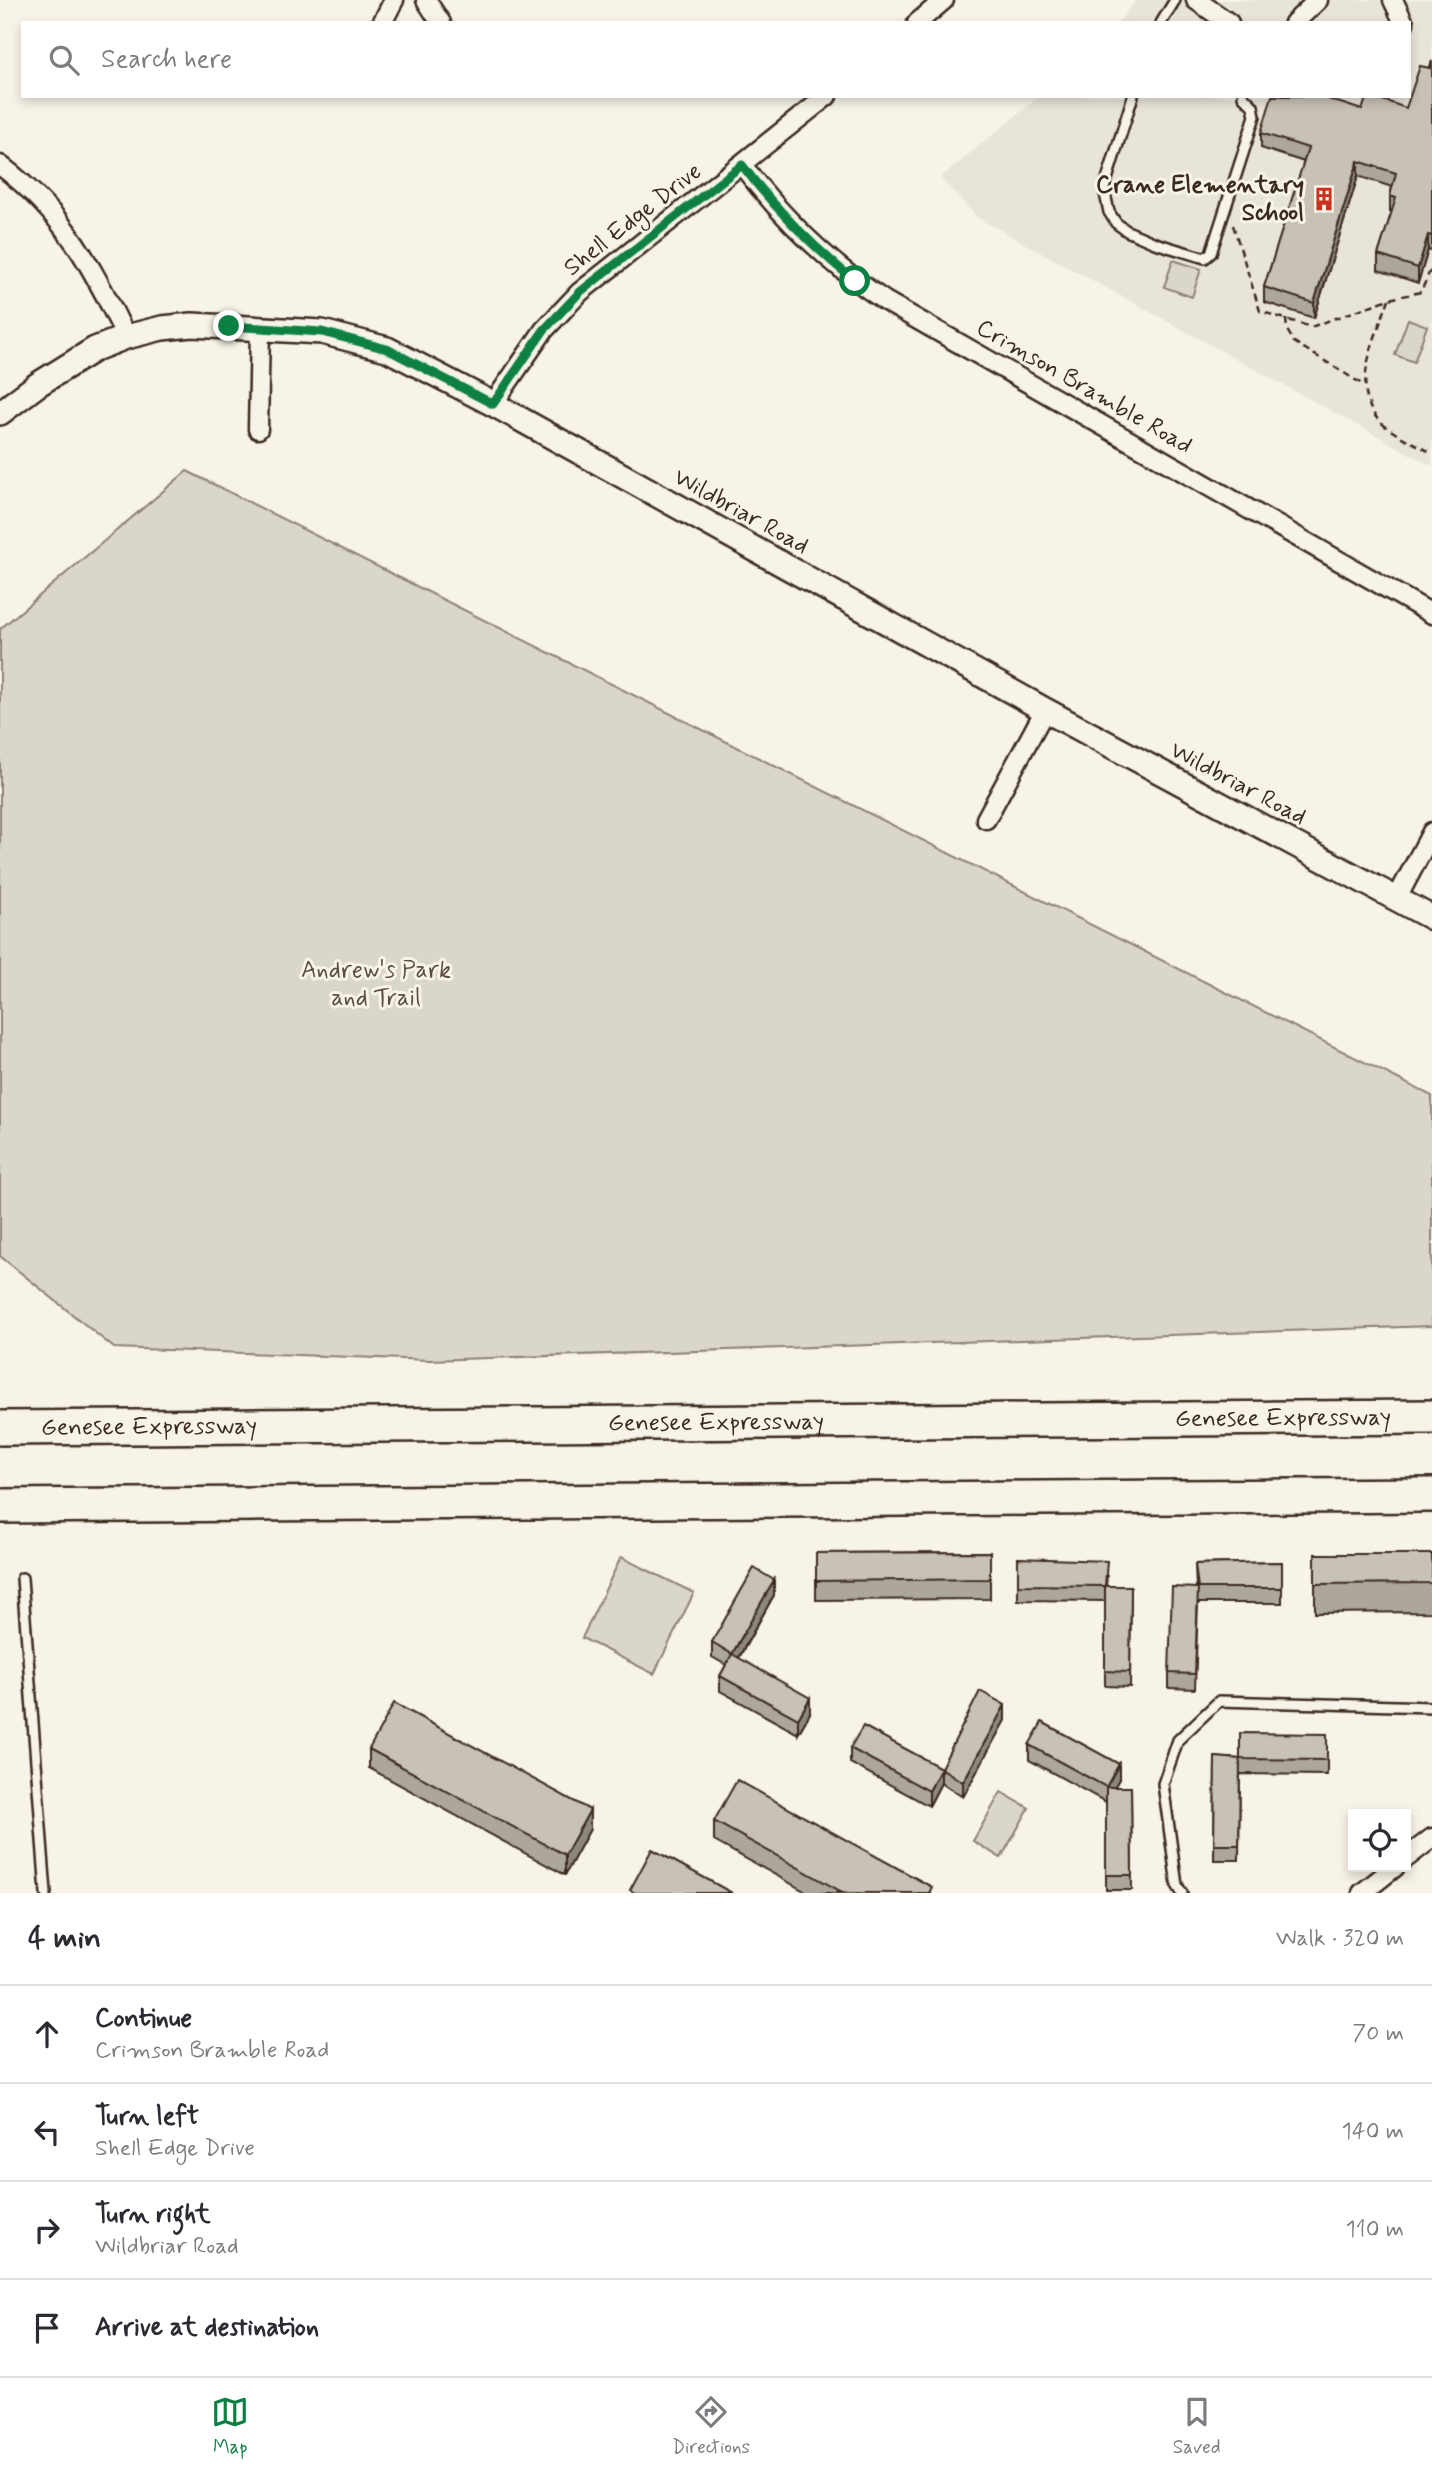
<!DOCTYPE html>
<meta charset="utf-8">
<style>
:root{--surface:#fff;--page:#f7f7f7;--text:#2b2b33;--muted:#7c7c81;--line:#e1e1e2;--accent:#0b8043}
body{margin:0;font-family:Mynerve,sans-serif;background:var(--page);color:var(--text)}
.controls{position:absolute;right:21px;bottom:21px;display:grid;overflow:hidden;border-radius:0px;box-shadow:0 4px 10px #0003}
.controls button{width:63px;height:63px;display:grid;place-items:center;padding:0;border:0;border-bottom:2px solid var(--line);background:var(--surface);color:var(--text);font:35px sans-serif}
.stop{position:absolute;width:21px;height:21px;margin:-16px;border:5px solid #0b8043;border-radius:50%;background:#fff}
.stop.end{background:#0b8043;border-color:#fff;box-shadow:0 2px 7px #0008}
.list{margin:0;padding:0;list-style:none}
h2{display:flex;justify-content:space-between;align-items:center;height:91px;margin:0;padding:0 28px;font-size:30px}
h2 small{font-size:23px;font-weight:400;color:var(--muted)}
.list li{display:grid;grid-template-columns:46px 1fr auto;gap:21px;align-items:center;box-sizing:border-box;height:98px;padding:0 28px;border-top:2px solid var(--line)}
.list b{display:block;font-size:26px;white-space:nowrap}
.list p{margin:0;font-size:23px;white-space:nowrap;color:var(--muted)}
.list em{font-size:23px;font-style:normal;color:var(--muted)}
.icon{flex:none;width:38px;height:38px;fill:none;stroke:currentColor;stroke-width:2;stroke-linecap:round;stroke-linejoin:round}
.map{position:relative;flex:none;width:1432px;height:1893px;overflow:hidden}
.search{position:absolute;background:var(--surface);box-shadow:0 4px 10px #0003;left:21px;right:21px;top:21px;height:77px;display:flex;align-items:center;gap:18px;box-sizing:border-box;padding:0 24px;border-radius:0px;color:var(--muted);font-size:26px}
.sheet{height:483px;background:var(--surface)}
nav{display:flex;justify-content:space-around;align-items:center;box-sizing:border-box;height:98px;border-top:2px solid var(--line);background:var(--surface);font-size:19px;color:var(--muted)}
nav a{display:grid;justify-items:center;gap:4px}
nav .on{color:var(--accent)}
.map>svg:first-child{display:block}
.built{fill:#e9e4d9}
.green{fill:#dbd6cb;stroke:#8b8074;stroke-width:2}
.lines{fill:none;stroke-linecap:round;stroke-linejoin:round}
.service-casing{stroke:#3b2a1e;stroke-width:14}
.minor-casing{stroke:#3b2a1e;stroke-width:23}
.tertiary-casing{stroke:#3b2a1e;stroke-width:28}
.motorway-casing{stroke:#3b2a1e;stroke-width:38}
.path{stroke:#3b2a1e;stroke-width:2.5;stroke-dasharray:7 5;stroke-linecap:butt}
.service{stroke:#f7f3e8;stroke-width:9}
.minor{stroke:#f7f3e8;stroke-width:18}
.tertiary{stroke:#f7f3e8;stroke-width:23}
.motorway{stroke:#f7f3e8;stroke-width:33}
.wall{fill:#aca69d;stroke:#3b2a1e;stroke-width:2}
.shaded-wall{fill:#8c877f;stroke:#3b2a1e;stroke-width:2}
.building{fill:#c8c1b6;stroke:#3b2a1e;stroke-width:2}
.route{stroke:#0b8043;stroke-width:9}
.labels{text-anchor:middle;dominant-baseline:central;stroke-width:6;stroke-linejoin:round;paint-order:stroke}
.poi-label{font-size:24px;font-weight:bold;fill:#3b2a1e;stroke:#f7f3e8;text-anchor:end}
.street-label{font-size:24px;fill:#3b2a1e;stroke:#f7f3e8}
.park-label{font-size:24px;fill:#5b4c41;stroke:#f7f3e8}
</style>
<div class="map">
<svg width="1432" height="1893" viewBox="0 0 1432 1893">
<rect width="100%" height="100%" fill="#f7f3e8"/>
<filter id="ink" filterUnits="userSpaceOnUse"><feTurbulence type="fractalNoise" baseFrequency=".0143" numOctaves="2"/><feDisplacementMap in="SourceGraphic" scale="14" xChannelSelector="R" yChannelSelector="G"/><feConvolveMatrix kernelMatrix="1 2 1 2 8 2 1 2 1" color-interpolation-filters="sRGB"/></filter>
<g filter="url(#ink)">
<path class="built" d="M1136,0h296v466l-454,-248 -38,-40 100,-82h369v-73h-291z"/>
<g class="green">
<path d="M1173,260l28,9 -9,28 -28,-10z"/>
<path d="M1408,319l19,7 -13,36 -19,-7z"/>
<path d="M187,471l1245,625v230l-1002,34 -316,-12 -114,-92v-627z"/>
<path d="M621,1557l73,36 -40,81 -72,-36z"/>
<path d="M1001,1792l28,16 -28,50 -28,-17z"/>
</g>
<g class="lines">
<g class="service-casing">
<g id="service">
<path d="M1161,23l14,-23"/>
<path d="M1133,96l-29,93 5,23 7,11 11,8 28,12 50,15 6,-5 44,-137 -2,-10 -10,-10"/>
<path d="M22,1578l24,315"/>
<path d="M1182,1893l-5,-8 -14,-101 15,-44 41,-39 213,6"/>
</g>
</g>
<g class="minor-casing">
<g id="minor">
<path d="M426,0l15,23"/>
<path d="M1196,0l33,23"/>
<path d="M1393,0l11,23"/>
<path d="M382,23l12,-23"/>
<path d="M917,23l27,-23"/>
<path d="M1294,23l24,-23"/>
<path d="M0,165c65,49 92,101 126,172"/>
<path d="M742,165c41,54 86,98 143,136l547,313"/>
<path d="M493,404l51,-74 36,-38 247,-196"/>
<path d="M258,429l2,-100"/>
<path d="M986,819l59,-109"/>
<path d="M1397,898l35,-66"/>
<path d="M1406,1858l26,-20"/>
<path d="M1362,1893l33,-26"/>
</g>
</g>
<g class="tertiary-casing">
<path id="tertiary" d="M0,413l37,-28 58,-36 31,-12 36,-9 30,-3 130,7 65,17 106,55 552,306 387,208"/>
</g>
<g class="motorway-casing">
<g id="motorway">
<path id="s1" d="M0,1428l1432,-11"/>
<path d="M0,1506l1432,-11"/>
</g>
</g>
<g class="path">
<path d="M1233,225l27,86 51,16 78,-28 32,-7 8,-19 3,-3"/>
<path d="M1389,299c-13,39 -46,99 0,130 13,9 29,16 43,24"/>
<path d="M1286,319l1,11 7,12 68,42"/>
</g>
<use href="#service" class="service"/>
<use href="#minor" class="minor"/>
<use href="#tertiary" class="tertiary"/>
<use href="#motorway" class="motorway"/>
</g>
<g class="wall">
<path d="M1432,61v190l-4,-1 -10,33 -40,-13v-15l14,-44h-2v-15l2,-9 -34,-11 -44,142 -50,-16v-15l40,-125 -43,-14v-15l101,-23 44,-2 24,-40z"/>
<path d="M990,1552v47l-174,1v-47z"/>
<path d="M1315,1554h117v58l-117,1z"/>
<path d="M1018,1558l89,18 -1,10h25l-1,101 -25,-1v-85l-87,-1z"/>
<path d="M1282,1562v41h-84l-3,86 -26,-1v-15l27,-85 -1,-24z"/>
<path d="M774,1595l-35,63 71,55 -12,21 -78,-43v-15l6,-11 -14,-8v-15z"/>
<path d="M1005,1720l-42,77 -22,-14 -12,23 -79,-43v-15l91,20z"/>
<path d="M1327,1734v41l-87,-1 -1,86h-25l1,-103 25,2z"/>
<path d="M1029,1745l90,34 -5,8h17l1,103h-26v-88l-77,-42z"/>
<path d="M369,1749l221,80 -25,46 -196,-107z"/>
<path d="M714,1821l218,72h-124l-94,-52z"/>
</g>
<g class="shaded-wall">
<path d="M1358,161v15l-44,142v-15z"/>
<path d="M1428,235v15l-10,33v-15z"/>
<path d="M774,1580v15l-42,74v-15z"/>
<path d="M810,1698v15l-12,21v-15z"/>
<path d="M1005,1705v15l-42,77v-15z"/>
<path d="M1119,1764v15l-13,23v-15z"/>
<path d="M941,1768v15l-12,23v-15z"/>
<path d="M590,1810v19l-25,46v-20z"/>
</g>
<g class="building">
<path d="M1432,61v175l-4,-1 -10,33 -40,-13 18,-57 -6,-2 6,-23 -38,-12 -44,142 -50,-16 44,-139 -47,-15 11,-37h47l43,14 5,-14h4l35,12 14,-42 10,2z"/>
<path d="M990,1552v27l-174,2v-28z"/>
<path d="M1315,1554h117v29l-117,1z"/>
<path d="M1018,1558l89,3 -2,25 -87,-1z"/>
<path d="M1282,1562v26h-84l-3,-24z"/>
<path d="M754,1568l20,12 -42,74 -20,-12z"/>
<path d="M1105,1586h26l-1,86 -25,-1z"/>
<path d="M1172,1587l26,1 -3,86 -26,-1z"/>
<path d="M732,1654l78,44 -12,21 -78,-43z"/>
<path d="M980,1691l25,14 -42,77 -22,-14z"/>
<path d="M394,1703l196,107 -25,45 -196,-106z"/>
<path d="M1042,1722l77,42 -13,23 -77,-42z"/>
<path d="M863,1726l78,42 -12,23 -79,-43z"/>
<path d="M1240,1733l87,1v26l-87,-1z"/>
<path d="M1215,1757l25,2 -1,86h-25z"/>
<path d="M737,1780l195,107 -3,6h-85l-130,-72z"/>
<path d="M1106,1787h25l1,88h-26z"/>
<path d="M652,1849l80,44h-97l-5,-3z"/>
</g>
</g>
<g class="lines" filter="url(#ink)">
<path class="route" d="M229,326l93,6 65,17 106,55 51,-74 36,-38 162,-127c33,44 70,81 113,116"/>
</g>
<defs>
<g id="building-bare" transform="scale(1.89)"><path d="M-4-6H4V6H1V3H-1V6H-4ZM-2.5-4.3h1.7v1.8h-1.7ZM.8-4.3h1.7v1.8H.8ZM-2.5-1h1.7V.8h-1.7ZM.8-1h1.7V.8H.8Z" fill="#c8321e" stroke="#f7f3e8" stroke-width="2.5" paint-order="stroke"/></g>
</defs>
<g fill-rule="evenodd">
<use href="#building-bare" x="1324" y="199"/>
</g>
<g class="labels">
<g class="poi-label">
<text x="1304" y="185">Crane Elementary<tspan x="1304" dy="28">School</tspan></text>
</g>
<g class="street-label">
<text transform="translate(633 220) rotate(-38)">Shell Edge Drive</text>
<text transform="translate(1084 387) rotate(30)">Crimson Bramble Road</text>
<text transform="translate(741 512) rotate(29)">Wildbriar Road</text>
<text transform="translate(1238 784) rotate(28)">Wildbriar Road</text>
<text stroke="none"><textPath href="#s1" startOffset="1283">Genesee Expressway</textPath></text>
<text stroke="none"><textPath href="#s1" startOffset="716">Genesee Expressway</textPath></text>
<text stroke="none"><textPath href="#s1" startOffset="149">Genesee Expressway</textPath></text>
</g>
<g class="park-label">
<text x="376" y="970">Andrew's Park<tspan x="376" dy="28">and Trail</tspan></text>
</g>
</g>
</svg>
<div class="controls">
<button><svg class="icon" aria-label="locate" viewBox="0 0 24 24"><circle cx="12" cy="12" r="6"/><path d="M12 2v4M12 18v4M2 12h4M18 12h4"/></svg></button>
</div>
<div class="stop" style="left:855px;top:281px"></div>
<div class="stop end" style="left:229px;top:326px"></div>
<div class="search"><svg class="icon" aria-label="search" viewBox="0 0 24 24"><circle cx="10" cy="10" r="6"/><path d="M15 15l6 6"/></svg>Search here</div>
</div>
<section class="sheet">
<h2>4 min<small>Walk · 320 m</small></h2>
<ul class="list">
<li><svg class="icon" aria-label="ahead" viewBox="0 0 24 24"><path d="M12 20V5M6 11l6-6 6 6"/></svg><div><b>Continue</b><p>Crimson Bramble Road</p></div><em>70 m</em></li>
<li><svg class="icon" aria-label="left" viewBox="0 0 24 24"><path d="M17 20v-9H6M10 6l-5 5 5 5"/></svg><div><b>Turn left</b><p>Shell Edge Drive</p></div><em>140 m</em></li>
<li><svg class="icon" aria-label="right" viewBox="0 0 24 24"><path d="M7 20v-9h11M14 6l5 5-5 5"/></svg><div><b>Turn right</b><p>Wildbriar Road</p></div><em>110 m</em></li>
<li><svg class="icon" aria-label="arrive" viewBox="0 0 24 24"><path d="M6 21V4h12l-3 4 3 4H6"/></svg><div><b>Arrive at destination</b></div></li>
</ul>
</section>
<nav>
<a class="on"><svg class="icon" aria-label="map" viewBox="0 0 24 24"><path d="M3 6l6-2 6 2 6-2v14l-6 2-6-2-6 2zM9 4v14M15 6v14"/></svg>Map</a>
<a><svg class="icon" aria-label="directions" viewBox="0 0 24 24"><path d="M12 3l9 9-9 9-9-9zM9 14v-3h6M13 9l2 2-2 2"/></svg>Directions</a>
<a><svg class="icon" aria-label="saved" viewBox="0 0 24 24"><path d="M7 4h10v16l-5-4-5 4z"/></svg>Saved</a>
</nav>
